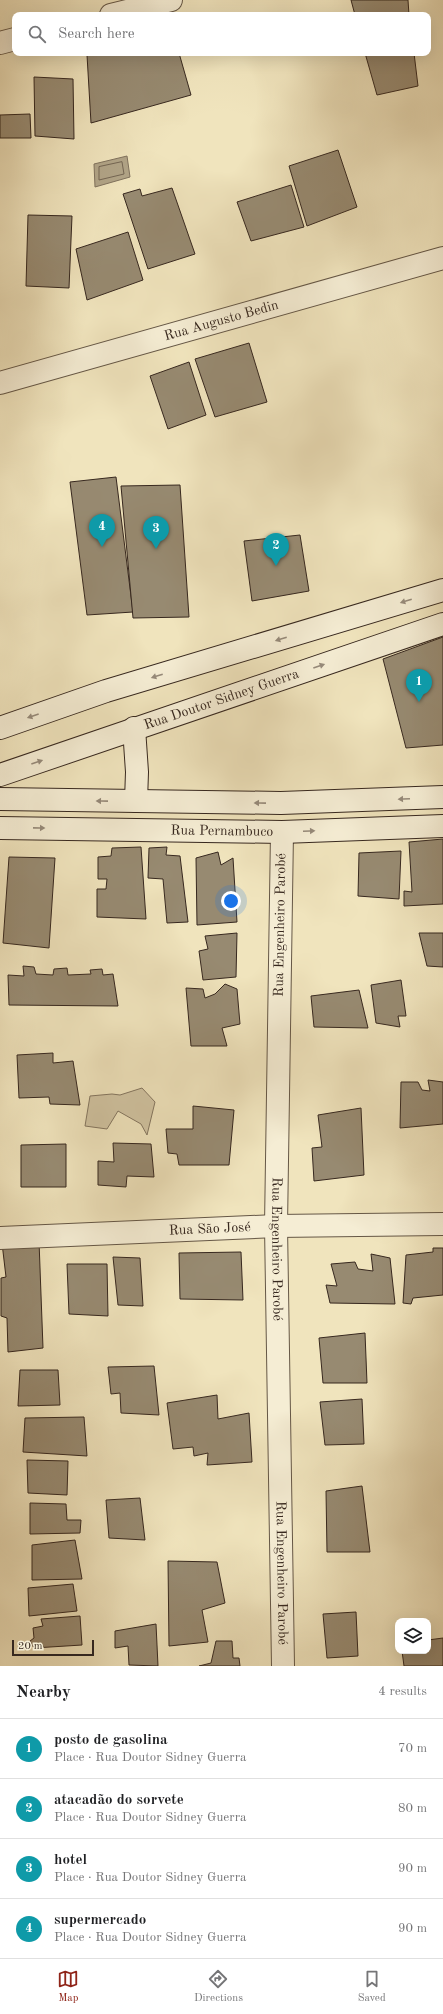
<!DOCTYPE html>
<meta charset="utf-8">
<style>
:root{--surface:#fff;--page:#f2f2f2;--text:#202124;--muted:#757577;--line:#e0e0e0;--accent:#8f2418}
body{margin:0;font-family:"Old Standard TT",serif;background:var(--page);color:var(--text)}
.controls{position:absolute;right:12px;bottom:12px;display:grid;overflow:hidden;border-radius:8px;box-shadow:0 4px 16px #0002}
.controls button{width:36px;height:36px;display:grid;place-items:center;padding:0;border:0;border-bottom:1px solid var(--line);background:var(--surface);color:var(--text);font:20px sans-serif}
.scale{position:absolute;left:12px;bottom:10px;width:82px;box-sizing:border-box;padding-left:4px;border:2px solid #37281f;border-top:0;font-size:11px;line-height:14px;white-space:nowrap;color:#37281f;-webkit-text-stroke:3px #f5edd4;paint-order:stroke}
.you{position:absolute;left:231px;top:901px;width:14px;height:14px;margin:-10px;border:3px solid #fff;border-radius:50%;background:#1a73e8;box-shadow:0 0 0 6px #1a73e833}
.badge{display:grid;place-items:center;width:26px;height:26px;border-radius:50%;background:var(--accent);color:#fff;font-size:13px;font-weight:700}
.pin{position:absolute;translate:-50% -33px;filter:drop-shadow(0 1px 2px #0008)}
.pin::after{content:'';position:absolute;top:21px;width:14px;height:12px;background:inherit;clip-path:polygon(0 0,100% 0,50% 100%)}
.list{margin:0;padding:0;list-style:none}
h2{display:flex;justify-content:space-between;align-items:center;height:52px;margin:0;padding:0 16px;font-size:17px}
h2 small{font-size:13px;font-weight:400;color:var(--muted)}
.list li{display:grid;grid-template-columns:26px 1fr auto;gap:12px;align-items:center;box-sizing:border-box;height:60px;padding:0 16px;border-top:1px solid var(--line)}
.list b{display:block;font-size:15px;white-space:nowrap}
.list p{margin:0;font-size:13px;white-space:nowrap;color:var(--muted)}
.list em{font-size:13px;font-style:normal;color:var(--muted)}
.icon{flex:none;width:22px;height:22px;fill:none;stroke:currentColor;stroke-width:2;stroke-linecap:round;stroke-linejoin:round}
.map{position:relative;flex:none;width:443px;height:1666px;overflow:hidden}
.search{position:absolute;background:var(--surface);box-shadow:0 4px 16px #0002;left:12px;right:12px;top:12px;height:44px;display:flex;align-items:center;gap:10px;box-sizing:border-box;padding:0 14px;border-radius:8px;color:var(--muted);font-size:15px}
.sheet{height:292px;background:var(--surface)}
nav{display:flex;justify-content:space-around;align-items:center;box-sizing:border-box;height:56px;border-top:1px solid var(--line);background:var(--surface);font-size:11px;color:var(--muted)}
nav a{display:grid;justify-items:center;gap:2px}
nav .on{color:var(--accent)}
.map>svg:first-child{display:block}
.green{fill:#d1c4a2;stroke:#847660}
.water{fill:#b1a487;stroke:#80725d}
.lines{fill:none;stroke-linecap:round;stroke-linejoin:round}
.shore{stroke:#746653;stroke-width:1}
.building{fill:#978a71;stroke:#37281f}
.minor-casing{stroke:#655746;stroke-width:24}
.tertiary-casing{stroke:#655746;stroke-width:24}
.secondary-casing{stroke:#37281f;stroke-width:24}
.minor{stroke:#f5edd4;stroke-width:22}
.tertiary{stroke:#f5edd4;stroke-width:22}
.secondary{stroke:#f5edd4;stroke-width:22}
.oneway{fill:#968a7a}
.labels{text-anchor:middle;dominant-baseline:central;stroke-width:3;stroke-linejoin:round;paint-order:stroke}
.street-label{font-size:14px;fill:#37281f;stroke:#f5edd4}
</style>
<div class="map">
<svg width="443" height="1666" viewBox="0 0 443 1666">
<rect width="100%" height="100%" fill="#f0e4bd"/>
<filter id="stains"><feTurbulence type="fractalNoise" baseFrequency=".005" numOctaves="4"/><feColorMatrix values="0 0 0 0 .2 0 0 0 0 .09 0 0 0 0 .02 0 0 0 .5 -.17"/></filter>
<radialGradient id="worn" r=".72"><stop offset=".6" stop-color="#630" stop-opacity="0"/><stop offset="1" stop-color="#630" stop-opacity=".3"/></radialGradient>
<path class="green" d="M142,1088l13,14 -8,33 -6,-11 -23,-13 -11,18 -22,-3 5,-30 22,-2 8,1z"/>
<path class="water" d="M127,156l3,21 -35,10 -1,-23z"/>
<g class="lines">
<path class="shore" d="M122,162l2,12 -25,6v-13z"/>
</g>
<g class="building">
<path d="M351,0h57l1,15h-54z"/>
<path d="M94,53h85l12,42 -100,28 -4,-68z"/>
<path d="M365,53h49l4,33 -41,9z"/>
<path d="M34,77l39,2 1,60 -39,-3z"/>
<path d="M30,114l1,24h-31v-23z"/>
<path d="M338,150l19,57 -50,19 -18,-60z"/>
<path d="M291,185l13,42 -53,14 -14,-39z"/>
<path d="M172,188l23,66 -47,15 -25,-75 17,-5 2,7z"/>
<path d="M28,215l44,1 -3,72 -43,-2z"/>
<path d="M128,232l15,48 -56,20 -11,-51z"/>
<path d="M249,343l18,59 -52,15 -20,-58z"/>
<path d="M189,362l17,53 -38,14 -18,-53z"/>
<path d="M116,477l17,135 -46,3 -17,-133z"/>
<path d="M180,485l9,132 -56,1 -12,-132z"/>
<path d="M300,535l9,56 -57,10 -8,-60z"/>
<path d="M443,637v108l-37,3 -23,-89z"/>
<path d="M443,839v65l-39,2v-15l8,1 -3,-50z"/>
<path d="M141,847l5,72 -49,-2v-28h9l1,-10h-9v-22l13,-1 1,-8z"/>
<path d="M167,847l-1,8 14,1 8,66 -21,1 -4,-44 -15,-1 1,-30z"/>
<path d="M401,851l-2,48 -41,-3 1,-43z"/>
<path d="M218,852l3,13 12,-7 4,64 -40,3 -1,-67z"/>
<path d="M9,857l46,1 -6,90 -46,-5z"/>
<path d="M237,933l-1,44 -33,3 -4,-29 9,-2 -3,-13z"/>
<path d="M419,933h24v34l-16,-1z"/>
<path d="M23,966l11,1 2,7 17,1 1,-6 13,-1 1,7 23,-1 -1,-4 12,-1 1,6 10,-1 5,32 -109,-1 -1,-30 16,1z"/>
<path d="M401,980l5,36h-8l2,11 -24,-4 -5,-38z"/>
<path d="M225,984l12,5 3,35 -18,4 5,18h-36l-5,-58 17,1 2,9 10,-4z"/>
<path d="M359,990l9,38 -54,-1 -3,-31z"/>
<path d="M53,1053v10l20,-2 7,44 -30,-1 -1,-7 -30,1 -2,-43z"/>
<path d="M428,1080l15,2v42l-43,4 1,-46h17l4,8 8,1z"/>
<path d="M193,1106l41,4 -5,55h-50l-2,-11 -9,-1 -2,-24h27z"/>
<path d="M361,1108l3,67 -50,6 -2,-33 10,-1 -4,-32z"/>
<path d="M113,1143l38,1 3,33 -27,-1 -1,11 -28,-2v-24l16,1z"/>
<path d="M66,1144v43h-45v-42z"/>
<path d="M39,1241l4,107 -35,4 -1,-34 -6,-2v-38l5,-1 -4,-34z"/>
<path d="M433,1248h10v47l-30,3 -2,6 -8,-1 3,-48 27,-3z"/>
<path d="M241,1252l2,48 -63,-1 -1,-46z"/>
<path d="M371,1254l19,4 5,46 -65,-1 -4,-18 11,1 -6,-22 24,-2 3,7 15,2z"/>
<path d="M113,1257l27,1 3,48 -25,-1z"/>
<path d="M67,1264h40l1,52 -39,-2z"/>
<path d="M365,1333l2,50h-44l-4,-45z"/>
<path d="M154,1366l5,49 -38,-2 -1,-20 -9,1 -3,-27z"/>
<path d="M20,1370h38l2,35 -42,1z"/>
<path d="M217,1395l1,24 31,-6 3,49 -45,3 1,-12 -14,3 -1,-9 -20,2 -6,-46z"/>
<path d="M362,1399l2,45 -39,1 -5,-43z"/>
<path d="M84,1417l3,39 -64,-4 2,-34z"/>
<path d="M27,1460l41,1 -1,34 -39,-2z"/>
<path d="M362,1486l8,66h-43l-1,-61z"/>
<path d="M140,1498l5,42 -36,-2 -3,-38z"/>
<path d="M30,1503l36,1 1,16h14l-1,13 -50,1z"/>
<path d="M75,1540l7,39 -50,1v-35z"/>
<path d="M168,1561l49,1 8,41 -23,7 6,32 -39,4z"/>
<path d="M73,1584l4,27 -48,5 -1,-28z"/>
<path d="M356,1612l2,44 -31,2 -4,-44z"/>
<path d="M80,1616l2,29 -48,3 -4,-7 4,-3 -1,-10 10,-2 -2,-7z"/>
<path d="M156,1624l2,42 -29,-1 -1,-19 -13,2v-17z"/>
<path d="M443,1638v28h-39l-2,-15h26v-11z"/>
<path d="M216,1641h16l1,17h6l1,8h-41l12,-3z"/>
</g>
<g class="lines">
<g class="minor-casing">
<g id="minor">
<path d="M111,15l60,-15"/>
<path d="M0,43l15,-4"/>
<path id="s1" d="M0,383l443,-125"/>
<path id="s2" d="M0,1238l276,-12 167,-2"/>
</g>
</g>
<g class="tertiary-casing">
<g id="tertiary">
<path id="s3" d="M282,832l-6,394 7,440"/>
</g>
</g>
<g class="secondary-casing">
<g id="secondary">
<path d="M0,728l106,-37 337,-101"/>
<path d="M134,728l3,44 -1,29"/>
<path id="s4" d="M0,775l443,-151"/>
<path d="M0,799l281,4 162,-6"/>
<path id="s5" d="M0,828l282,4 161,-6"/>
</g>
</g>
<use href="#minor" class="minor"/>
<use href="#tertiary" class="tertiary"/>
<use href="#secondary" class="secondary"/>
</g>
<defs><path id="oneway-solid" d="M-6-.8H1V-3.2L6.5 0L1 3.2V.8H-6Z"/></defs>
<g class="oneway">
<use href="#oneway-solid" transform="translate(406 601) rotate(163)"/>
<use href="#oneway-solid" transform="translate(281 639) rotate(163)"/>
<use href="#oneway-solid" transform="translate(319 666) rotate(-19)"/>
<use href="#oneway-solid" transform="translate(157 676) rotate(163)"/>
<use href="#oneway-solid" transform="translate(33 716) rotate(161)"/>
<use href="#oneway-solid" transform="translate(37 762) rotate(-19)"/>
<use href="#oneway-solid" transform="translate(404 799) rotate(178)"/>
<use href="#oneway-solid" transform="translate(102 801) rotate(-179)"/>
<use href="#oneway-solid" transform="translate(260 803) rotate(-179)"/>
<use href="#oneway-solid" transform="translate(39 828) rotate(1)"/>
<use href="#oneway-solid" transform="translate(309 831) rotate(-2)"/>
</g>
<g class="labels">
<g class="street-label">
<text stroke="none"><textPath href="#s1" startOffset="230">Rua Augusto Bedin</textPath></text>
<text stroke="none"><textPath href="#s4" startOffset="234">Rua Doutor Sidney Guerra</textPath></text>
<text stroke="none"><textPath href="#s5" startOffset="222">Rua Pernambuco</textPath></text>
<text transform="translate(280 925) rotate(-89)">Rua Engenheiro Parobé</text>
<text stroke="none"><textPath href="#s2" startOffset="210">Rua São José</textPath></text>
<text stroke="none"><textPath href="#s3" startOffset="417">Rua Engenheiro Parobé</textPath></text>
<text stroke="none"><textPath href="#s3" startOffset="741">Rua Engenheiro Parobé</textPath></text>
</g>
</g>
<rect width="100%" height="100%" filter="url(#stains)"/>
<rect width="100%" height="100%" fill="url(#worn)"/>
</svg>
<div class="controls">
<button><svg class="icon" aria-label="layers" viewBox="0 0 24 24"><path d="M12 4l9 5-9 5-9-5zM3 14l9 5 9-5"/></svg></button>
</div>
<div class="scale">20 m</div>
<div class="you"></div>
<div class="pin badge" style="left:419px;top:702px;background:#0f9aa8">1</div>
<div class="pin badge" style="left:276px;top:566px;background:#0f9aa8">2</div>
<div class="pin badge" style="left:156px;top:549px;background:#0f9aa8">3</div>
<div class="pin badge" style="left:102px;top:547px;background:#0f9aa8">4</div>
<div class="search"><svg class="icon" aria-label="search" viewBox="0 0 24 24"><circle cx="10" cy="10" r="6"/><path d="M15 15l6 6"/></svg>Search here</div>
</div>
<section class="sheet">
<h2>Nearby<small>4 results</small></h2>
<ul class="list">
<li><span class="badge" style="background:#0f9aa8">1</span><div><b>posto de gasolina</b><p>Place · Rua Doutor Sidney Guerra</p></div><em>70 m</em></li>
<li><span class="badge" style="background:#0f9aa8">2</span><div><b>atacadão do sorvete</b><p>Place · Rua Doutor Sidney Guerra</p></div><em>80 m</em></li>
<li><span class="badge" style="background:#0f9aa8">3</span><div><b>hotel</b><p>Place · Rua Doutor Sidney Guerra</p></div><em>90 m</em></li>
<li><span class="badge" style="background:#0f9aa8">4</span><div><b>supermercado</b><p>Place · Rua Doutor Sidney Guerra</p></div><em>90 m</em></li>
</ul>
</section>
<nav>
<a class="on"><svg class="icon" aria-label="map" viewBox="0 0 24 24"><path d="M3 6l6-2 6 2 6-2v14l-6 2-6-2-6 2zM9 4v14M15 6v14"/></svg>Map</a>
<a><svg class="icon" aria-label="directions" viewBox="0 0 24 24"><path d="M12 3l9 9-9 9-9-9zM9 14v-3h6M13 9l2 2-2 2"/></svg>Directions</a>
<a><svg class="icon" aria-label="saved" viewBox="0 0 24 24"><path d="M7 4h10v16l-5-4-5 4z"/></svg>Saved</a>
</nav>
